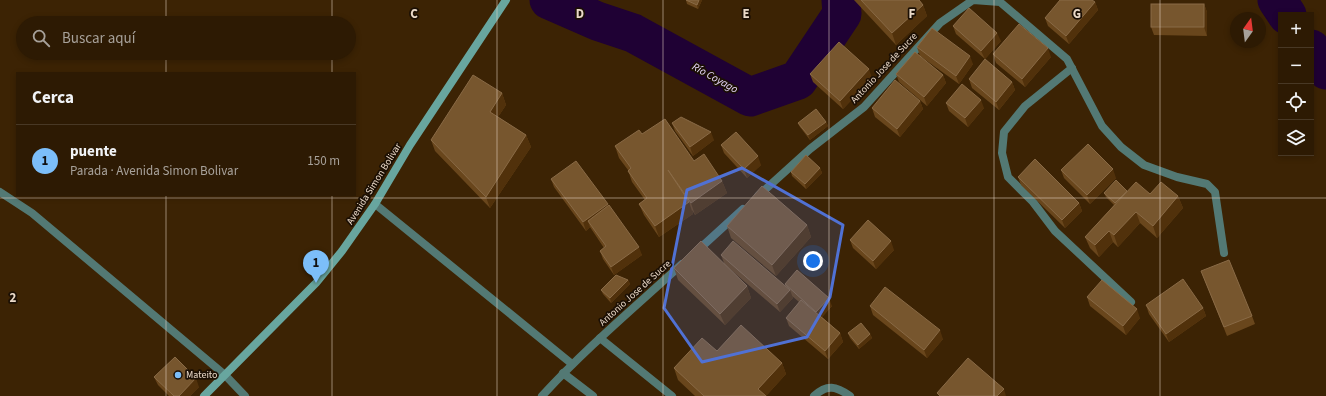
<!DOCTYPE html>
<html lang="es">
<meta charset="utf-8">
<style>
:root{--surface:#2d1a03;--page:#392712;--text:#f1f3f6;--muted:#a7a19a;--line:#483825;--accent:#7cbef9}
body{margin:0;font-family:"Source Sans 3",sans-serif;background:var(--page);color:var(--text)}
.controls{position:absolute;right:12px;top:12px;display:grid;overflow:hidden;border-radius:0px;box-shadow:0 2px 6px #0003}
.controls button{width:36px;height:36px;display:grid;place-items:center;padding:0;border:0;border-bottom:1px solid var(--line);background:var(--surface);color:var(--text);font:20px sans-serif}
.compass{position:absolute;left:1230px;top:12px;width:36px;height:36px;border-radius:50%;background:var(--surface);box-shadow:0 2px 6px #0003;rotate:14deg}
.you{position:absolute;left:813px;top:261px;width:14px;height:14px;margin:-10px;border:3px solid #fff;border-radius:50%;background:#1a73e8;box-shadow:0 0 0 6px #1a73e833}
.badge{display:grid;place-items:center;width:26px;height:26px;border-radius:50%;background:var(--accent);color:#111;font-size:13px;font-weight:700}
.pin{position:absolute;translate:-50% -33px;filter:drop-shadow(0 1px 2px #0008)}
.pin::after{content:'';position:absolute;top:21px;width:14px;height:12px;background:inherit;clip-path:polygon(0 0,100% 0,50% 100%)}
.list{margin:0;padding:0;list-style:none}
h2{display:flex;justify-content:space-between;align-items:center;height:52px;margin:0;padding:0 16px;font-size:17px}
h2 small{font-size:13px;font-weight:400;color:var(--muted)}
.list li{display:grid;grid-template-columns:26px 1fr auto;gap:12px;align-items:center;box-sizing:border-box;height:72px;padding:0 16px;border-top:1px solid var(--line)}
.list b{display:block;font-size:15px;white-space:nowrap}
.list p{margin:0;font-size:13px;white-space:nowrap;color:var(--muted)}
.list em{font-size:13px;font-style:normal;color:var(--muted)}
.icon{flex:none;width:22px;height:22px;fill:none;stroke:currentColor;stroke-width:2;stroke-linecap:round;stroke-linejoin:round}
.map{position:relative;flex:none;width:1326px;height:396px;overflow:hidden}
.search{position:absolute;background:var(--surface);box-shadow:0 2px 6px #0003;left:16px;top:16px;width:340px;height:44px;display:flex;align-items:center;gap:10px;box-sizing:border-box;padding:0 14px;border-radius:22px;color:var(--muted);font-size:15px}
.panel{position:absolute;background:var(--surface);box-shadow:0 2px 6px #0003;left:16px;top:72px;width:340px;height:124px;border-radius:0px}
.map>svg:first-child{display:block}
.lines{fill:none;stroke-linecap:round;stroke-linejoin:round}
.river{stroke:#1f0134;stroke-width:39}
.lane{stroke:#537974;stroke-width:8}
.street{stroke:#537974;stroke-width:8}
.secondary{stroke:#68a69f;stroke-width:8}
.wall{fill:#69461c}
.shaded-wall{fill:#51310b}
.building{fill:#77562e;stroke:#896a46}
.marked{fill:#5071d4;fill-opacity:0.2;stroke:#5071d4;stroke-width:3;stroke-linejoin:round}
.grid{fill:none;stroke:#ead9c8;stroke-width:1;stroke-opacity:0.55}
.poi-dot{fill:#7cbef9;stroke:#1b0f04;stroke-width:1.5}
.labels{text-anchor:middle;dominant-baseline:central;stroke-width:3.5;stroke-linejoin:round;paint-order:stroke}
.street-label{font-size:10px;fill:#ead9c8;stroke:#1b0f04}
.poi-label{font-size:10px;fill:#ead9c8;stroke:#1b0f04;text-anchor:start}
.water-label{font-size:11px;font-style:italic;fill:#e7d7fa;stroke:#1b0f04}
.grid-label{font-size:13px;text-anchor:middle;font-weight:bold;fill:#ead9c8;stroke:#1b0f04;stroke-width:3.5;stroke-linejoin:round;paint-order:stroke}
</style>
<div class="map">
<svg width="1326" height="396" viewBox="0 0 1326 396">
<rect width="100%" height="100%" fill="#3c2304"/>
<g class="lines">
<g class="river">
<path d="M549,0l48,21 36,12 117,64 48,-17 44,-66 -1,-14"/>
<path d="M1277,0l10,15"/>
<path d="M1311,49l15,21"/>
</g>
<g class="lane">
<path d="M0,192l32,21 193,162"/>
<path d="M600,338l72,58"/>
<path d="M563,373l30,23"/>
<path d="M814,396c13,-12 22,-10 36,0"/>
</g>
<g class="street">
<path d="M1072,68l-47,38 -21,26 -2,21 6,24 25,25 22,29 76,71"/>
<path d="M758,196l52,-47 54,-42 76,-84 33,-23 27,2 67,57 35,67 19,21 23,18 33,12 30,7 8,8 9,61"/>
<path d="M375,204l197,160"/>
<path d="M697,251l46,-42"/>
<path d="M225,375l20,21"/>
<path d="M542,396c43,-47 93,-89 140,-132"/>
</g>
<path class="secondary" d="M204,396l112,-113 26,-32 33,-47 35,-59 96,-145"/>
</g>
<g class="wall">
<path d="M686,0h16l-4,9 -11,-5z"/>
<path d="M854,0h65l4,5 4,11 -31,29z"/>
<path d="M1095,2l3,8 -29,34 -21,-18 -3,-8z"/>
<path d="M1204,4l3,8v24l-53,-1 -3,-8z"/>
<path d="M953,26l48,15 -16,18 -29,-25z"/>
<path d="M917,47l56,17 -14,20 -39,-28z"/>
<path d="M993,54l58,3 -26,30 -29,-24z"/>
<path d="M810,74l62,4 -29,31 -30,-27z"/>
<path d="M896,74l47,1 3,8 -19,23 -28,-24z"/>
<path d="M969,79l43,3 3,8 -16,20 -27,-22z"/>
<path d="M502,93l4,12 -8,12 28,18 5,12 -41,61 -55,-57 -4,-11z"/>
<path d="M920,101l3,8 -23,28 -25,-20 -3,-9z"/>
<path d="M946,103l38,5 -16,19 -19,-16z"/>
<path d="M826,122l2,4 -18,14 -10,-13 -2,-4z"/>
<path d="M672,123l42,17 -21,16 -18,-25z"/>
<path d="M642,134l52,27 28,20 5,12 -32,22 -3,-5 1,4 -34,23 -15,-22 -5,-11 6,-4 -13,-18 -4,-12 -9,-12 -4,-12z"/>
<path d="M721,145l40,20 -14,13 -23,-25z"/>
<path d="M820,168l2,5 -16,16 -14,-13 -1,-4z"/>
<path d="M1061,170l55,8 -26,26 -26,-26z"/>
<path d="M1018,177l61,26 3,8 -17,17 -44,-43z"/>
<path d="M551,179l58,27 33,49 -28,20 -11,-16 -3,-8 4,-3 -14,-21 -4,4 -32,-44z"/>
<path d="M1127,191l23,3 28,2 5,12 -26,30 -17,-15 -22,24 -5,-5 -14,15 -9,-9 -5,-11 29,-32 -8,-8 -2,-4z"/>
<path d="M807,225l4,12 -35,39 -45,-38 -4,-12z"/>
<path d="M850,240l44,10 -18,19 -23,-21z"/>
<path d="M721,255l64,31v-2l47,22 -10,11 18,16 3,9 -15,17 -39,-33 -3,-8 13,-16 -7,-6 1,2 -13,14 -55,-47 22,21 4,12 -26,27 -47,-45 -4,-12 50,-5z"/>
<path d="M1201,271l51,45 3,8 -28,12z"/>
<path d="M628,280l2,4 -19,19 -8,-9 -2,-4z"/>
<path d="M1087,297l53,21 -14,17 -36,-29z"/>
<path d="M1146,305l57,3 3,8 -37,26 -20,-28z"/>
<path d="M870,306l73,33 -16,19 -54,-43z"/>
<path d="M848,333l22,1 2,4 -13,11 -9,-11z"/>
<path d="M717,351l65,12 4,11 -20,22h-71l-17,-16 -4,-12z"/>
<path d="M154,377l45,10 -9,9h-21l-11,-11z"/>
</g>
<g class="shaded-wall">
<path d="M699,0h3l-4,9 -1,-4z"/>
<path d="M1095,2l3,8 -29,34 -3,-8z"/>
<path d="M1204,4l3,8v24l-3,-9z"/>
<path d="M923,5l4,11 -31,29 -4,-12z"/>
<path d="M997,33l4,8 -16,18 -4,-8z"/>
<path d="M1048,48l3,9 -26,30 -3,-8z"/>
<path d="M970,56l3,8 -14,20 -3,-8z"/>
<path d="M869,69l3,9 -29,31 -3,-8z"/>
<path d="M943,75l3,8 -19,23 -3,-9z"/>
<path d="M1012,82l3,8 -16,20 -3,-8z"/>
<path d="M502,93l4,12 -12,18 -4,-11z"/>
<path d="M981,100l3,8 -16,19 -3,-9z"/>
<path d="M920,101l3,8 -23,28 -3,-8z"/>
<path d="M826,122l2,4 -18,14 -2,-5z"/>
<path d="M711,132l3,8 -21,16 -3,-9z"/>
<path d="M526,135l5,12 -41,61 -4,-11z"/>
<path d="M758,156l3,9 -14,13 -3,-9z"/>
<path d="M820,168l2,5 -16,16 -1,-5z"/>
<path d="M1113,169l3,9 -26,26 -3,-9z"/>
<path d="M722,181l5,12 -32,22 -4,-12z"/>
<path d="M1178,196l5,12 -26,30 -4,-12z"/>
<path d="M689,202l4,12 -34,23 -4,-11z"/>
<path d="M1079,203l3,8 -17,17 -3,-8z"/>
<path d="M608,204l3,8 -23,9 2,6 -4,4 -3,-9z"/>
<path d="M1136,212l4,11 -22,24 -4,-12z"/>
<path d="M807,225l4,12 -35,39 -4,-11z"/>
<path d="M1109,231l4,11 -14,15 -4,-12z"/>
<path d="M891,241l3,9 -18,19 -3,-8z"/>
<path d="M639,247l3,8 -28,20 -3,-8z"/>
<path d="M628,280l2,4 -19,19 -1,-5z"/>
<path d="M747,286l4,12 -26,27 -5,-11z"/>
<path d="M790,290l3,8 -13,14 -3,-8z"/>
<path d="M829,298l3,8 -13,14 -3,-8z"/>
<path d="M1203,308l3,8 -37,26 -3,-8z"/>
<path d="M1137,309l3,9 -14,17 -3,-9z"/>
<path d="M940,330l3,9 -16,19 -3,-8z"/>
<path d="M840,333l3,9 -15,17 -3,-8z"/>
<path d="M870,334l2,4 -13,11 -1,-4z"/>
<path d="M782,363l4,11 -20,22 -8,-7z"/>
<path d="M196,378l3,9 -9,9h-11z"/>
<path d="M1004,389l2,7h-9z"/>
</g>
<g class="building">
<path d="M686,0h13l-2,5z"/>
<path d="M861,0h58l4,5 -31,28z"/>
<path d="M1060,0h32l3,2 -29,34 -21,-18z"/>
<rect x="1151" y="4" width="53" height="23"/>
<path d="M969,8l28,25 -16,18 -28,-25z"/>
<path d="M1019,24l29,24 -26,31 -29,-25z"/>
<path d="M932,28l38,28 -14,20 -39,-29z"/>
<path d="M839,42l30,27 -29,32 -30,-27z"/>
<path d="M915,52l28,23 -19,22 -28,-23z"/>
<path d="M985,59l27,23 -16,20 -27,-23z"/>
<path d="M473,75l29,18 -12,19 36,23 -40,62 -55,-57z"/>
<path d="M895,80l25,21 -23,28 -25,-21z"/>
<path d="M962,84l19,16 -16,18 -19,-15z"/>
<path d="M816,109l10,13 -18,13 -10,-12z"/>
<path d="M681,117l30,15 -21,15 -18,-24z"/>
<path d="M665,119l29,42 10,-7 18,27 -31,22 -23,-33 21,32 -34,24 -16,-22 8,-6 -19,-27 3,-3 -16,-22 24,-16 3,4z"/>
<path d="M736,132l22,24 -14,13 -23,-24z"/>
<path d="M1088,144l25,25 -26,26 -26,-25z"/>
<path d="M806,155l14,13 -15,16 -14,-12z"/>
<path d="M1035,159l44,44 -17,17 -44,-43z"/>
<path d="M576,161l32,43 -25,18 -32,-43z"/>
<path d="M1116,180l11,11 -12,12 -11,-10z"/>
<path d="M1136,182l14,12 11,-12 17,14 -25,30 -17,-14 -22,23 -5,-4 -14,14 -10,-8z"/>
<path d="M762,186l45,39 -35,40 -45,-39z"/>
<path d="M609,205l30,42 -28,20 -11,-16 6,-5 -18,-25z"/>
<path d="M868,220l23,21 -18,20 -23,-21z"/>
<path d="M701,241l46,45 -27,28 -46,-46z"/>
<path d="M733,241l57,49 -13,14 -56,-49z"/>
<path d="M1229,260l23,56 -28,11 -23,-56z"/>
<path d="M797,270l32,28 -13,14 -31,-28z"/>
<path d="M616,275l12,5 -18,18 -9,-8z"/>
<path d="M1183,279l20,29 -37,26 -20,-29z"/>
<path d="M1102,280l35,29 -14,17 -36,-29z"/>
<path d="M885,287l55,43 -16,20 -54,-44z"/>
<path d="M801,300l39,33 -15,18 -39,-33z"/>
<path d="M861,323l9,11 -12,11 -10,-12z"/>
<path d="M741,325l41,38 -24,26 8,7h-62l-30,-28 28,-30 15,13z"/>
<path d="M175,357l21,21 -17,18h-5l-20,-19z"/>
<path d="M968,358l36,31 -7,7h-57l-3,-3z"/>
</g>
<path class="marked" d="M742,168l101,57 -13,72 -23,40 -105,25 -38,-54 23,-118z"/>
<path class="grid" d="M166,0v23M332,0v23M497,0v396M663,0v396M829,0v396M994,0v396M1160,0v396M166,53v20M332,53v20M166,195v201M332,195v201M0,198h1326"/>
<circle class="poi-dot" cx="178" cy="375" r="4"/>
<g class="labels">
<g class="street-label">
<text transform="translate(884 68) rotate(-47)">Antonio Jose de Sucre</text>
<text transform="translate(374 184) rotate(-58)">Avenida Simon Bolivar</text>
<text transform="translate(635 293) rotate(-42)">Antonio Jose de Sucre</text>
</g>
<g class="poi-label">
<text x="186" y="375">Mateito</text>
</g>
<g class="water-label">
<text transform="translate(715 78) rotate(29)">Río Coyago</text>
</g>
</g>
<g class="grid-label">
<text x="414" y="18">C</text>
<text x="580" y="18">D</text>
<text x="746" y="18">E</text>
<text x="912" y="18">F</text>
<text x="1077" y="18">G</text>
<text x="13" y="302">2</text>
</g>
</svg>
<div class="controls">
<button>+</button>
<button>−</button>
<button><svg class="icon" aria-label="locate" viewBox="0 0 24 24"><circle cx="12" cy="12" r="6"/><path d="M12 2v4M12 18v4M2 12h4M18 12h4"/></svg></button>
<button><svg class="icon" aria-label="layers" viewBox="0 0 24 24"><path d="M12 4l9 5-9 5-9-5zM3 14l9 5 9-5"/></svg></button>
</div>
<svg class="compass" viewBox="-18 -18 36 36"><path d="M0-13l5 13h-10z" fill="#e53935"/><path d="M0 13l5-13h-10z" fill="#a7a19a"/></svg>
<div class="you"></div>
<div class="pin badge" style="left:316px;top:283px">1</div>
<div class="search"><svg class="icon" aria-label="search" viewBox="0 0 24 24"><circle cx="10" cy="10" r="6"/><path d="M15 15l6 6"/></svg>Buscar aquí</div>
<section class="panel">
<h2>Cerca<small></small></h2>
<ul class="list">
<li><span class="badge">1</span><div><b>puente</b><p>Parada · Avenida Simon Bolivar</p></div><em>150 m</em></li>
</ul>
</section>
</div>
